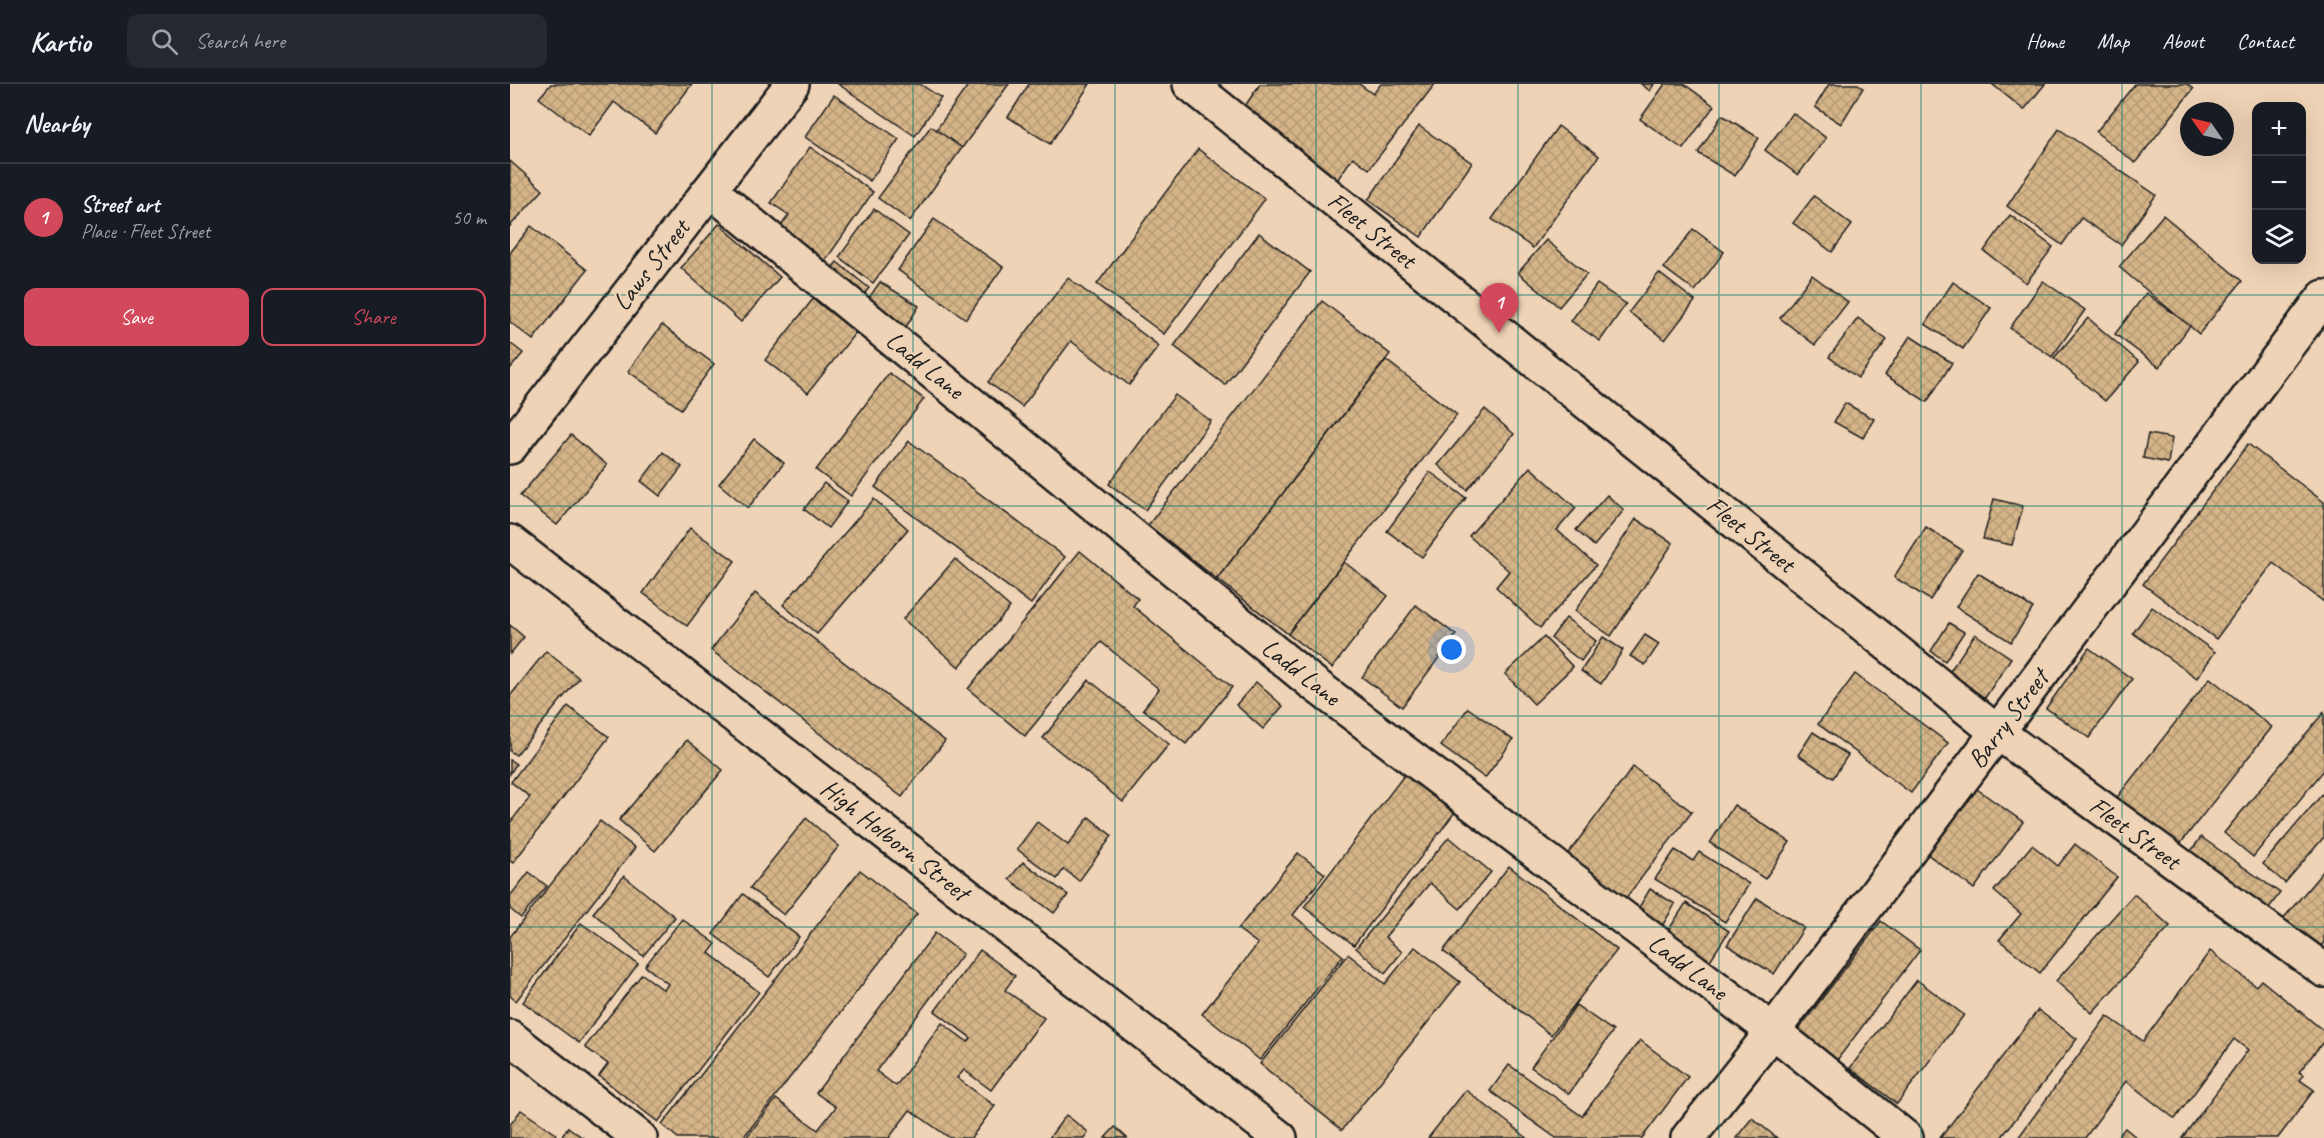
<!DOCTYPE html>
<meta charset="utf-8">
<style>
:root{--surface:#171b24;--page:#242831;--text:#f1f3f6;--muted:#9ea1a6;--line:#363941;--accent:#d1495b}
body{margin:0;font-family:Caveat,sans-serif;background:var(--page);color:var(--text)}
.controls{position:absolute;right:18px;top:18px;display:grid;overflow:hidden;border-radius:12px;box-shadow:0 6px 24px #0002}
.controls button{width:54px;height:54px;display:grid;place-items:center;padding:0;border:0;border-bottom:2px solid var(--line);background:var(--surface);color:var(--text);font:30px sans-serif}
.compass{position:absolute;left:1670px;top:18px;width:54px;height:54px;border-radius:50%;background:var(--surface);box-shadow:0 6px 24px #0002;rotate:304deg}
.you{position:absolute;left:942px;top:566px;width:21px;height:21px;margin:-15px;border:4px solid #fff;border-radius:50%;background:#1a73e8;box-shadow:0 0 0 9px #1a73e833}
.badge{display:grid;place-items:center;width:39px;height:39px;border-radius:50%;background:var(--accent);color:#fff;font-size:20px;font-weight:700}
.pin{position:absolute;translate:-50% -50px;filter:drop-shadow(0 2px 3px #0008)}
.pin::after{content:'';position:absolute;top:32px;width:21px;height:18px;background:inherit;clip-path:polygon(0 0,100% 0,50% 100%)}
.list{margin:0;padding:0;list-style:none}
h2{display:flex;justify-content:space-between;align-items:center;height:78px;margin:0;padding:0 24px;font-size:26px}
h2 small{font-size:20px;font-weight:400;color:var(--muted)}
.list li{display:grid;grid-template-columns:39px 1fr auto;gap:18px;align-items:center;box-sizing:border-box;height:108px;padding:0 24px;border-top:2px solid var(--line)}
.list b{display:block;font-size:22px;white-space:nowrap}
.list p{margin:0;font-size:20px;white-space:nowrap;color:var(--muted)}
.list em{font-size:20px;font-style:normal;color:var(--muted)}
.actions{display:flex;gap:12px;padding:18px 24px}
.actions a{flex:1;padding:14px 0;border:2px solid var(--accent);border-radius:12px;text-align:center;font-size:21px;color:var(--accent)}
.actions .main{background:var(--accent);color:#fff}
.icon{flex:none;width:33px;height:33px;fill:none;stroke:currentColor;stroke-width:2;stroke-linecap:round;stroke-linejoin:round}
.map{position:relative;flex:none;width:1814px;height:1054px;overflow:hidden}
header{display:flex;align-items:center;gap:36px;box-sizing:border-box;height:84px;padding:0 30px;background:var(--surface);border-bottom:2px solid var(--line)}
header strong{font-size:28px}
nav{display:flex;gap:33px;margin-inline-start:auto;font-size:21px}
.search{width:420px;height:54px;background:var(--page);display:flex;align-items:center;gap:15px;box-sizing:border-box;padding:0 21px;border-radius:12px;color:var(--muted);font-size:22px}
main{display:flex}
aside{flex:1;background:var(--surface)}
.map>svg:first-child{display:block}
.building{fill:url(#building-cross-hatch);stroke:#1c1c1c;stroke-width:1.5}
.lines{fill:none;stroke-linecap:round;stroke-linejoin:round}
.minor-casing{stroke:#1c1c1c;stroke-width:38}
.minor{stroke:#efd3b6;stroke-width:33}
.grid{fill:none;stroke:#0f766e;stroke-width:1.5;stroke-opacity:0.55}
.labels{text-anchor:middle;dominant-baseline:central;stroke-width:4.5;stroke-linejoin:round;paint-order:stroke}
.street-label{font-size:26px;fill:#1c1c1c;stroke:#efd3b6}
</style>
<header>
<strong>Kartio</strong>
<div class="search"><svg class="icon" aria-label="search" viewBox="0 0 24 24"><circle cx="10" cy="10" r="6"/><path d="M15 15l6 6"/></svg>Search here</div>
<nav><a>Home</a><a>Map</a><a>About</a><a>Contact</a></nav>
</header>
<main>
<aside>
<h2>Nearby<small></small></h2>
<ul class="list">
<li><span class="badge">1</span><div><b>Street art</b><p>Place · Fleet Street</p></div><em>50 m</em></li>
</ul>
<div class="actions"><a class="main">Save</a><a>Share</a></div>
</aside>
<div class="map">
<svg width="1814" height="1054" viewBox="0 0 1814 1054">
<defs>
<pattern id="building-cross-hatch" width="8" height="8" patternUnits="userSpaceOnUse" patternTransform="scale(1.5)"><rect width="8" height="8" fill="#d5b488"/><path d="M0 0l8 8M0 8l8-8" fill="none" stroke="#b69a75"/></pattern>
</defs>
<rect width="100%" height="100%" fill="#efd3b6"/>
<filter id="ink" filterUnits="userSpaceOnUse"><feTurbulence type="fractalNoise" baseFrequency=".0167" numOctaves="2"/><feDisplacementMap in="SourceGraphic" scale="12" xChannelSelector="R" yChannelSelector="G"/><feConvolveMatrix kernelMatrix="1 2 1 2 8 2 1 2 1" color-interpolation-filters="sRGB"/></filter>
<g filter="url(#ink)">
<g class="building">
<path d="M41,0h141l-37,49 -41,-31 -25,34 -50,-38z"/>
<path d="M328,0h82l21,14 -26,38z"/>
<path d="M459,0h40l-47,64 -26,-18z"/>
<path d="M519,0h61l-40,60 -42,-27z"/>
<path d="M750,0h99l14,10 8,-10h54l-66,85 -16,-12 -20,29 -97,-67z"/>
<path d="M1131,0h13l-4,7z"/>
<path d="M1155,0h19l30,22 -31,43 -43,-30z"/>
<path d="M1319,0h29l5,4 -22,36 -26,-17z"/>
<path d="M1482,0h53l-21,26z"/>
<path d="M1625,0h52l6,5 -58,74 -39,-31z"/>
<path d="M324,11l65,44 -29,42 -65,-44z"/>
<path d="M1283,29l33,25 -28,37 -33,-25z"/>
<path d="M1212,31l37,23 -24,38 -37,-23z"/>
<path d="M421,42l31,22 -52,73 -32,-23z"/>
<path d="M909,42l53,37 -51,74 -53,-37z"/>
<path d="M1048,42l41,30 -66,92 -41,-29z"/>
<path d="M1549,45l97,66 -35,50 -40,-27 -19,27 -55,-39z"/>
<path d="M300,63l63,45 -52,75 -46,-33 14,-19 -18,-12z"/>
<path d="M688,65l67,50 -101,135 -67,-50z"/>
<path d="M0,77l33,29 -33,36z"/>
<path d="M1304,112l38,29 -20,27 -39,-29z"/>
<path d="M364,125l35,26 -36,48 -34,-26z"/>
<path d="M1500,131l43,32 -27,36 -42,-32z"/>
<path d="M1653,131l79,66 -43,53 -80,-67z"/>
<path d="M424,135l69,48 -37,52 -68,-49z"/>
<path d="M209,140l61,53 -39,45 -60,-54z"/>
<path d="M21,142l56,44 -54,70 -23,-18v-69z"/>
<path d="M1183,145l31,23 -29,39 -31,-23z"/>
<path d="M749,149l51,39 -85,113 -51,-39z"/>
<path d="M1036,156l41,34 -28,33 -41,-34z"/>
<path d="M327,178l32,26 -10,12 -32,-26z"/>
<path d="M1149,189l36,28 -30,39 -36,-28z"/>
<path d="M1302,191l36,27 -33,43 -35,-27z"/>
<path d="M558,194l91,68 -30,39 -58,-44 -49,66 -34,-25z"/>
<path d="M1533,197l42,29 -33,47 -42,-29z"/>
<path d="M370,198l39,24 -13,21 -40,-25z"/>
<path d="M1443,198l38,26 -28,41 -38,-25z"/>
<path d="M1087,200l29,20 -26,37 -29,-20z"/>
<path d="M1636,209l44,33 -31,41 -44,-33z"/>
<path d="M303,215l43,33 -48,61 -43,-33z"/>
<path d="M812,217l68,53 -173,225 -69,-54z"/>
<path d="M1348,234l29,22 -29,38 -29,-21z"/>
<path d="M1578,234l51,44 -34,39 -51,-43z"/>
<path d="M152,241l52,39 -33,45 -53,-38z"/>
<path d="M1400,252l42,27 -25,39 -42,-27z"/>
<path d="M0,259l13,10 -13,16z"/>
<path d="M876,276l71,55 -169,219 -71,-55z"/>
<path d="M379,289l35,26 -73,97 -35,-26z"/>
<path d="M665,311l36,26 -66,89 -36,-26z"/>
<path d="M1335,319l29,16 -11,19 -29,-16z"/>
<path d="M975,325l29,25 -47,56 -29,-25z"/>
<path d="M1638,350l24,4 -4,25 -25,-5z"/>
<path d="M61,351l36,30 -50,60 -37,-29z"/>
<path d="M244,355l30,24 -36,45 -29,-24z"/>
<path d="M399,357l156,116 -34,47 -156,-117z"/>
<path d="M1738,360l76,58v100l-51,-39 -57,76 -73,-55z"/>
<path d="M153,368l19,15 -22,29 -19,-15z"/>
<path d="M1020,383l46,41 -19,22 39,35 -56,63 -44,-41 13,-16 -40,-35z"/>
<path d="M920,388l36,26 -44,59 -35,-26z"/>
<path d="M314,399l24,18 -20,27 -24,-19z"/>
<path d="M1097,411l17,15 -30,36 -18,-16z"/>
<path d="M364,415l34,30 -91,105 -34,-29z"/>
<path d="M1484,415l29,7 -11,39 -29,-6z"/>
<path d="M1126,435l37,24 -62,93 -36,-25z"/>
<path d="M1416,443l36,23 -32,50 -36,-23z"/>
<path d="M180,444l45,33 -48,65 -44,-33z"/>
<path d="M570,467l58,48 -5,7 99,81 -46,57 -43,-35 16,-20 -58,-47 -76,94 -57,-47z"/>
<path d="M445,475l55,48 -51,60 -56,-48z"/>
<path d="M834,478l44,34 -56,72 -44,-34z"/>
<path d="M1468,489l55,35 -22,34 -55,-35z"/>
<path d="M245,509l190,148 -43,56 -191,-147z"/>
<path d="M906,521l40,30 -54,72 -40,-30z"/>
<path d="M1642,523l63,45 -18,26 -64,-45z"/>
<path d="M1056,534l30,23 -15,20 -30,-23z"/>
<path d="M1439,539l15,9 -19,29 -14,-10z"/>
<path d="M0,541l14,12 -14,17z"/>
<path d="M1465,550l36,24 -26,40 -37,-24z"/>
<path d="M1135,551l14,9 -14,21 -15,-9z"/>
<path d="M1034,553l29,30 -39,37 -29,-30z"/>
<path d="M1093,553l20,13 -22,34 -20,-13z"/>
<path d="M1579,564l43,31 -43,59 -43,-30z"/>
<path d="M36,567l33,27 -63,77 -6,-4v-55z"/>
<path d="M1345,590l93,69 -37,50 -93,-69z"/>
<path d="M1700,594l62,49 -99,126 -62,-48z"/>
<path d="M579,596l80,64 -46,58 -80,-64z"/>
<path d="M746,598l27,24 -20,23 -27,-24z"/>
<path d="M58,622l41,31 -96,126 -3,-2v-38l20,-26 -19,-15z"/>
<path d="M958,624l45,32 -28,38 -44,-32z"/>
<path d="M1814,628v58l-71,87 -29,-24z"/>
<path d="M1303,648l35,23 -15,23 -35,-23z"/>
<path d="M177,656l36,30 -68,81 -36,-31z"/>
<path d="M0,676l6,4 -6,10z"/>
<path d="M1123,683l59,45 -73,95 -58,-44z"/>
<path d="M895,690l50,38 -101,133 -50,-38z"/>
<path d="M1464,703l49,35 -49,67 -48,-36z"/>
<path d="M1814,708v45l-39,46 -22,-19z"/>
<path d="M1224,721l56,37 -25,37 -55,-36z"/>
<path d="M579,733l23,19 -33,45 -15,-12 -7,10 -40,-30 20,-27 31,23z"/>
<path d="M296,734l33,28 -55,69 -34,-27z"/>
<path d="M90,737l35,27 -119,153 -6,-5v-59z"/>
<path d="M939,753l42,35 -31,37 -30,-26 -45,54 17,15 -17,21 -29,-25z"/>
<path d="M1691,753l79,56 -17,23 -79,-55z"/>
<path d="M1565,760l42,33 -77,96 -41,-33 22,-26 -27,-23 38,-46 26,21z"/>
<path d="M1165,766l18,11 6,-9 50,32 -24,38 -70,-43z"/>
<path d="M788,769l27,21 -32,41 50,41 -83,104 -58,-46 56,-70 -20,-15z"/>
<path d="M513,778l45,33 -14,18 -45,-34z"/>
<path d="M999,782l108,84 -66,85 -108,-84z"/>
<path d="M350,786l57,44 -174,224h-65l-16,-13z"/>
<path d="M1814,786v72l-5,7 -36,-30z"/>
<path d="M19,788l18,14 -26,32 -11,-9v-13z"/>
<path d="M114,792l51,41 -32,39 -50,-43z"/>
<path d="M1140,805l25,15 -21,36 -25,-16z"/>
<path d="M233,810l56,43 -30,40 -56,-43z"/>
<path d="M1624,810l36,32 -78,87 -36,-32z"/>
<path d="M1247,814l47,30 -30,46 -47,-29z"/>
<path d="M1176,819l43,28 -20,31 -43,-28z"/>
<path d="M172,835l34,25 -7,9 50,39 -101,130 -59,-46 9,-12 -23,-17 57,-73 22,16 4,-6 -23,-18z"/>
<path d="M1371,837l39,29 -89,118 -39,-30z"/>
<path d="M71,839l57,41 -59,79 -56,-41z"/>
<path d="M425,849l28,21 -87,117 20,15 46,-63 26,19 3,-4 -36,-27 45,-61 35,26 -10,14 39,28 -53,72 -27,-20 -7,8 38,28 -24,32h-21l-40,-28 -21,28h-143l30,-39 42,31 18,-23 -20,-14z"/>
<path d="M905,863l45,35 -118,148 -82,-66 88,-110 37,30z"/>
<path d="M1700,867l46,35 5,-6 63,51v10l-25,31 5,3 -4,5 14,10 -36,48h-96l66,-88 -14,-11 -59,80 -49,-38 -41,57h-67l89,-122 36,25z"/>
<path d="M1407,896l47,35 -67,89 -47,-36z"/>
<path d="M1066,921l37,26 -44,63 -38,-27z"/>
<path d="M1528,926l39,29 -76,99h-61z"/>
<path d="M1130,956l48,37 -46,61h-86l-66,-47 19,-26 73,51z"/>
<path d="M956,1006l49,38 12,10h-99z"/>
<path d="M11,1026l35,24 -3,4h-43v-13z"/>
<path d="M556,1031l22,17 -4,6h-35z"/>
<path d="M1242,1034l25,20h-41z"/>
<path d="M58,1043l15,11h-22z"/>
<path d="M605,1043l12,11h-22z"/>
<path d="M1615,1044l12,10h-20z"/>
</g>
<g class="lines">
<g class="minor-casing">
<g id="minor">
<path d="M680,0l807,648 327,238"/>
<path d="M200,106l600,491 463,350 133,107"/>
<path d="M0,363l282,-363"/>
<path d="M0,458l770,596"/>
<path d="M0,953l130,101"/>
<path d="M1178,1054l85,-107 551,-734"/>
</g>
</g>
<use href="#minor" class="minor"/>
</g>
</g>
<path class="grid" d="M202,0v1054M403,0v1054M605,0v1054M806,0v1054M1008,0v1054M1209,0v1054M1411,0v1054M1612,0v1054M0,211h1814M0,422h1814M0,632h1814M0,843h1814"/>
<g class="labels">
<g class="street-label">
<text transform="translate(862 146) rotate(39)">Fleet Street</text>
<text transform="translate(141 181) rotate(-52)">Laws Street</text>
<text transform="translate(415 281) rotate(39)">Ladd Lane</text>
<text transform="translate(1241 450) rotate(39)">Fleet Street</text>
<text transform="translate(791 588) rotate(38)">Ladd Lane</text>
<text transform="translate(1498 635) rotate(-53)">Barry Street</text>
<text transform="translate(1625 749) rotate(36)">Fleet Street</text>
<text transform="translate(385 756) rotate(38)">High Holborn Street</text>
<text transform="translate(1178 883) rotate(37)">Ladd Lane</text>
</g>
</g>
</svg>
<div class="controls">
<button>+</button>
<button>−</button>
<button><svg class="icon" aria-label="layers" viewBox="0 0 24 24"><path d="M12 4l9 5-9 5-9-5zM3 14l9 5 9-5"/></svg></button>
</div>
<svg class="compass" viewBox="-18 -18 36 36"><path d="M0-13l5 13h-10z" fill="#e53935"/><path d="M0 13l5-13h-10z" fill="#9ea1a6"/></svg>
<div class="you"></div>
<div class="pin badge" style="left:989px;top:249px">1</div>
</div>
</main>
